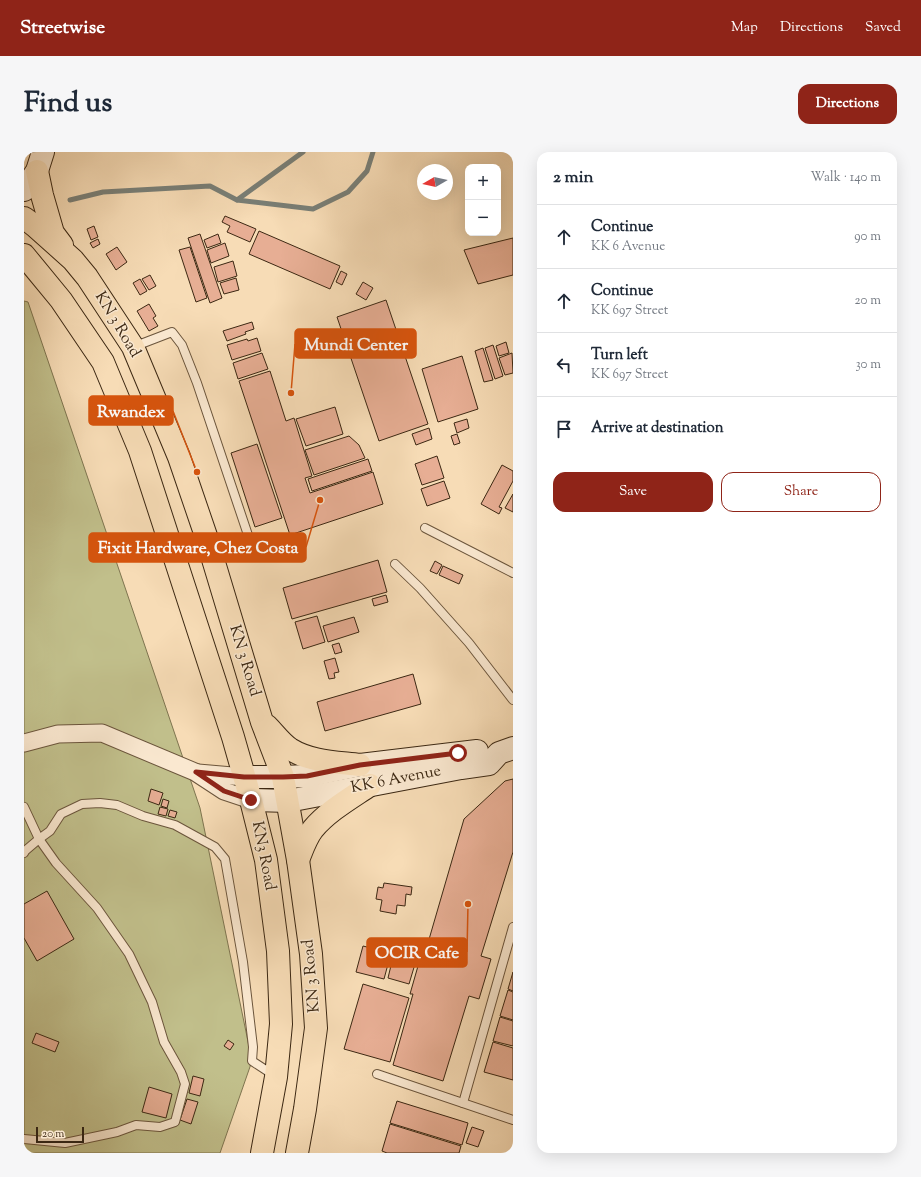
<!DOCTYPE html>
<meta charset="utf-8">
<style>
:root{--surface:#fff;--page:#f6f6f7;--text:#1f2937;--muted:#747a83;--line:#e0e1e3;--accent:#8f2418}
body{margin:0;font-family:"Sorts Mill Goudy",serif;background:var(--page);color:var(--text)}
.controls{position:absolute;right:12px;top:12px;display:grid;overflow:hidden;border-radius:8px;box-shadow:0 4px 16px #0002}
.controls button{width:36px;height:36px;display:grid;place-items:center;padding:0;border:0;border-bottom:1px solid var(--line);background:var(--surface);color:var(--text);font:20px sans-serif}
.compass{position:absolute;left:393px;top:12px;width:36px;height:36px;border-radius:50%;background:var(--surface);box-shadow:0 4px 16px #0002;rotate:261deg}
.scale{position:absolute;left:12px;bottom:10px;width:48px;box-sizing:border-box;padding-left:4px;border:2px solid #3c2813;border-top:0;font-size:11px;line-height:14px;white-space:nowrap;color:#3c2813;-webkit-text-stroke:3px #fae8d0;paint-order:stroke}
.stop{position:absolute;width:12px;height:12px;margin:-9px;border:3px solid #8f2418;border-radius:50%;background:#fff}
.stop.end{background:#8f2418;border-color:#fff;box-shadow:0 1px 4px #0008}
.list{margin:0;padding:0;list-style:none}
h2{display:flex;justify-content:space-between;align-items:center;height:52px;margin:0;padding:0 16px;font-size:17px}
h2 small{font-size:13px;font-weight:400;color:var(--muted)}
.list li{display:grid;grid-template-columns:26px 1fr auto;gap:12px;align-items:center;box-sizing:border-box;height:64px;padding:0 16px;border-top:1px solid var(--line)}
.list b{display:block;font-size:15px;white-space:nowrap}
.list p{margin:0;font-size:13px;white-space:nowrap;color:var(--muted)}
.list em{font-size:13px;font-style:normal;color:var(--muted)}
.actions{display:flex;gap:8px;padding:12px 16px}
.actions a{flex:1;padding:9px 0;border:1px solid var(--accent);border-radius:12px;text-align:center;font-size:14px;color:var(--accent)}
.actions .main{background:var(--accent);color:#fff}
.icon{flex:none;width:22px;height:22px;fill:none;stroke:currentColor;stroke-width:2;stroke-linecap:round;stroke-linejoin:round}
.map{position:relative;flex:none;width:489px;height:1001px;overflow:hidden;border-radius:12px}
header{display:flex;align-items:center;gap:24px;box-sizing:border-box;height:56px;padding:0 20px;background:var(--accent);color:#fff}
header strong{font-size:19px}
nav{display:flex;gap:22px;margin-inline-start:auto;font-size:14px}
.intro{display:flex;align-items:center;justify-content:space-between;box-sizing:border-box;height:96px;padding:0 24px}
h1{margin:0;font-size:28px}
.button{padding:10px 18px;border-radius:12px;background:var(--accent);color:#fff;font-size:14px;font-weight:700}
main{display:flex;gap:24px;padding:0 24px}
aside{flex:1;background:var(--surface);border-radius:12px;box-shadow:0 4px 16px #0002}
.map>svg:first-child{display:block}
.green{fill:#c1bf8b;stroke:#7e744f}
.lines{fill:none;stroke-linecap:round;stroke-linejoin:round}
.stream{stroke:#797f77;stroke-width:5}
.building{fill:#e7ae94;stroke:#3c2813}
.lane-casing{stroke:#6b553c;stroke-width:10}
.street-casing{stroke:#6b553c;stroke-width:19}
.secondary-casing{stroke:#3c2813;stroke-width:24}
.highway-casing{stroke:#3c2813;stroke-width:24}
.lane{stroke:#fae8d0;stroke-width:8}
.street{stroke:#fae8d0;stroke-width:17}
.secondary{stroke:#fae8d0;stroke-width:22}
.highway{stroke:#f7dcb6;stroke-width:22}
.route{stroke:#8f2418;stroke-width:5}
.labels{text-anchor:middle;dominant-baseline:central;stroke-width:3;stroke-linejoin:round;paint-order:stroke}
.street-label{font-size:16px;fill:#3c2813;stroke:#fae8d0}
.leader{fill:none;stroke:#d7540d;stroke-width:1.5}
.callout-dot{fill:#d7540d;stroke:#fae8d0;stroke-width:1.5}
.callout{fill:#d7540d;stroke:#d7540d;stroke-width:1.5}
.callout-label{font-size:17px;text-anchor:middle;font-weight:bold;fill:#fff}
</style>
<header>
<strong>Streetwise</strong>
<nav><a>Map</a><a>Directions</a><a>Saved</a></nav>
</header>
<div class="intro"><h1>Find us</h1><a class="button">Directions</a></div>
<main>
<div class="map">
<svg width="489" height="1001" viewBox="0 0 489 1001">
<rect width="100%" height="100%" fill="#f7dcb6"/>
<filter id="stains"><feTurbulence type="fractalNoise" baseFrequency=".005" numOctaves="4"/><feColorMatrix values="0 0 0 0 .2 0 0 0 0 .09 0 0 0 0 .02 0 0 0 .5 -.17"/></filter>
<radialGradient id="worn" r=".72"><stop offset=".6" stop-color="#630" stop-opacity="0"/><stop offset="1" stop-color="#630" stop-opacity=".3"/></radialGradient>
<path class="green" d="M0,149l4,1 172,506 52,253 -32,92h-196z"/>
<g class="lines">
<g class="stream">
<path d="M46,48l33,-8 107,-6 27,14 66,-48"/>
<path d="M213,48l76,9 35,-17 19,-21 6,-19"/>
</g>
</g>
<g class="building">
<path d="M201,64l31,13 -6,13 -23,-10 3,-6 -8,-4z"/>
<path d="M70,74l4,11 -7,3 -4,-11z"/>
<path d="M235,79l81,35 -10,23 -81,-35z"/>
<path d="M176,82l22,64 -12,5 -22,-65z"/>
<path d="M194,82l3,9 -14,5 -3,-8z"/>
<path d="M489,86v37l-35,9 -14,-34z"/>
<path d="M74,87l2,5 -7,4 -3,-5z"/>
<path d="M201,91l4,13 -18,7 -4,-13z"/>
<path d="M93,95l10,15 -11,8 -10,-16z"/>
<path d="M166,95l17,51 -11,4 -17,-52z"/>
<path d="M209,109l4,15 -19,6 -4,-15z"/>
<path d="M317,119l6,3 -5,11 -6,-3z"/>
<path d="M126,123l6,11 -7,4 -7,-11z"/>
<path d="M212,126l3,12 -15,4 -4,-11z"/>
<path d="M116,127l7,12 -7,4 -7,-12z"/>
<path d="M339,130l10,6 -7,12 -10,-6z"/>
<path d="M362,148l42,124 -49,17 -42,-124z"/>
<path d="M125,152l7,12 -3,2 5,8 -9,5 -12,-20z"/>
<path d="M228,170l2,7 -9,3 1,2 -19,7 -4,-10z"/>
<path d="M233,186l4,13 -29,9 -5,-15 20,-6 1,2z"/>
<path d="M482,190l3,11 -10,3 -3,-10z"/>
<path d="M469,193l10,31 -8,3 -10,-31z"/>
<path d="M459,196l10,32 -9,2 -9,-31z"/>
<path d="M238,201l6,16 -30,10 -5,-16z"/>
<path d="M488,201l1,20 -8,2 -6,-17z"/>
<path d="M438,204l16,53 -40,13 -16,-53z"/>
<path d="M246,219l16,50 8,-3 18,58 -7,2 5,15 63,-21 10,32 -93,31 -51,-154z"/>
<path d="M311,255l8,27 -37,12 -10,-27z"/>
<path d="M443,267l2,9 -12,5 -3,-10z"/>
<path d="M405,276l3,11 -16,6 -4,-11z"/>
<path d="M433,282l3,9 -6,2 -3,-9z"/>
<path d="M325,284l10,9 6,13 -51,17 -9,-25z"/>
<path d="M233,292l25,74 -27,9 -24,-74z"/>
<path d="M413,304l7,22 -22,7 -7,-21z"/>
<path d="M344,307l4,12 -60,20 -4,-12z"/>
<path d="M478,313l11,6v10l-14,26 3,1 -3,6 -18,-10z"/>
<path d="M420,329l6,17 -23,8 -6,-17z"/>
<path d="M489,342v18l-8,-4z"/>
<path d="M354,408l9,32 -95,27 -9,-31z"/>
<path d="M411,409l7,4 -5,9 -7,-3z"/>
<path d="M419,414l20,9 -4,9 -20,-9z"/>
<path d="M362,443l2,7 -14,4 -2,-7z"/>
<path d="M293,464l8,26 -22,7 -8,-27z"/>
<path d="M330,465l5,15 -31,10 -5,-16z"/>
<path d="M315,491l3,9 -7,2 -3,-9z"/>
<path d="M311,506l4,14 -5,1 1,5 -6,1 -5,-18z"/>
<path d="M389,522l8,30 -96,27 -8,-29z"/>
<path d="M489,627v73l-32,104 10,3 -12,40 -10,-3 -26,85 -50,-16 20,-71h-3l10,-35 3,1 41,-141 41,-38z"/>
<path d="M127,637l12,4 -4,12 -11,-4z"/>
<path d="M139,647l6,2 -2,7 -6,-2z"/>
<path d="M136,655l8,2 -2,7 -8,-2z"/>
<path d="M146,658l7,2 -2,6 -7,-2z"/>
<path d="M360,731l28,4 -1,8 -5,-1 -1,12 -8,-1 -1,9 -16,-3 2,-11 -6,-1 2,-12 5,1z"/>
<path d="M23,739l27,48 -37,22 -13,-23v-34z"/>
<path d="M339,794l28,7 -7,26 -28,-7z"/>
<path d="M369,805l22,7 -6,20 -21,-6z"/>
<path d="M489,820v19l-5,-2z"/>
<path d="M339,832l46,14 -19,64 -46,-13z"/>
<path d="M484,838l5,2v28l-13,-4z"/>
<path d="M476,865l13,4v25l-20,-5z"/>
<path d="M12,881l23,9 -4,10 -23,-9z"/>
<path d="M204,888l6,4 -4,6 -6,-4z"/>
<path d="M469,890l20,6v32l-29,-8z"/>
<path d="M169,924l11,3 -4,17 -11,-3z"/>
<path d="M125,935l23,7 -6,24 -24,-6z"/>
<path d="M163,947l11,3 -7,22 -11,-4z"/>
<path d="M373,949l71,22 -6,22 -72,-22z"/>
<path d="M366,972l71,22 -2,7h-72l-5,-2z"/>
<path d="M448,975l12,4 -6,16 -12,-4z"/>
</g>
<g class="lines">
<g class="lane-casing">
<g id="lane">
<path d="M109,195l39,-15 10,13 15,38 52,155"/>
<path d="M401,376l88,45"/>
<path d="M371,412l25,24 49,55 44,57"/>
<path d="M0,655l15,32 17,24 41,45 32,46 23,48 12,40 17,30 4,12 -10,38 -15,5 -24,-2 -19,7 -52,11 -41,-4"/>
<path d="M0,701l1,-2 14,-12 11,-8 11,-17 21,-10 18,-1 17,2 26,11 32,9 40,22 10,12 18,103 10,85 -1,14 23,15"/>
<path d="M353,922l136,46"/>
<path d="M439,951l50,-176"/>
</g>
</g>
<g class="street-casing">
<g id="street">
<path d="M0,591l34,-9 44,-1 93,39 29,19 27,9"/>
<path d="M174,621l46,4"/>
</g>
</g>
<g class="secondary-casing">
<g id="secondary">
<path d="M0,38l13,-19 6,-19"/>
<path d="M220,625h39l24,-1 53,-11 117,-14"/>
<path d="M227,648l37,1 173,-33 28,-4 10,-11 14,-5"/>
</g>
</g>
<g class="highway-casing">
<g id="highway">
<path d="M13,19l5,24 11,38 9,12"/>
<path d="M0,66l11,8 38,34 14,17 46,70 46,110 27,79 56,186 21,55 15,83 13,94 5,74 -11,81 -8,44"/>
<path d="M0,103l37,45 42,62 37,89 93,286 18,63 15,60 12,91 3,73 -5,53 -14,76"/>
<path d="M243,574c7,7 14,17 23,23 21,13 46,13 70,16"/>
<path d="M274,708c4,-10 8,-22 15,-31 15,-18 38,-31 57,-44"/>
</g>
</g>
<use href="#lane" class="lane"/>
<use href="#street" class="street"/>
<use href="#secondary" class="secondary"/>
<use href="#highway" class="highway"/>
</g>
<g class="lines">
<path class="route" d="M227,648l-27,-9 -28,-19 48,5h39l24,-1 53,-11 98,-12"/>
</g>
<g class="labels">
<g class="street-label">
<text transform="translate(93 173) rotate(59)">KN 3 Road</text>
<text transform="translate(220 509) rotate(73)">KN 3 Road</text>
<text transform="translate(372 628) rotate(-11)">KK 6 Avenue</text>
<text transform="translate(239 704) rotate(79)">KN3 Road</text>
<text transform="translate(288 824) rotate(-95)">KN 3 Road</text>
</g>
</g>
<path class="leader" d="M267 241L271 192M173 320L149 259M296 348L282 395M444 752L443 800"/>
<g class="callout-dot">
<circle cx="267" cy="241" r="4"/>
<circle cx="173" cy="320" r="4"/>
<circle cx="296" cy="348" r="4"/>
<circle cx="444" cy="752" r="4"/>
</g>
<g class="callout">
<rect x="271" y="177" width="121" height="29" rx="4"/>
<rect x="65" y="244" width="84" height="29" rx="4"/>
<rect x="65" y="381" width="217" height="29" rx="4"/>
<rect x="343" y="786" width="100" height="29" rx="4"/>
</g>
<g class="callout-label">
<text x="332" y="198">Mundi Center</text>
<text x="107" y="265">Rwandex</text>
<text x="174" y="401">Fixit Hardware, Chez Costa</text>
<text x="393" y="806">OCIR Cafe</text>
</g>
<rect width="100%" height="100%" filter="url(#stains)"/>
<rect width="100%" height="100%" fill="url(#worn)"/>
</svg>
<div class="controls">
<button>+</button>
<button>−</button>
</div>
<svg class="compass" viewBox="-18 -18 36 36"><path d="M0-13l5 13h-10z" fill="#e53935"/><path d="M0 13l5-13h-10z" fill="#747a83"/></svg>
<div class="scale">20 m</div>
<div class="stop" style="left:434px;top:601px"></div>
<div class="stop end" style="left:227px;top:648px"></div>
</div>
<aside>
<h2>2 min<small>Walk · 140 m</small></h2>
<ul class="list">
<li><svg class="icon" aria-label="ahead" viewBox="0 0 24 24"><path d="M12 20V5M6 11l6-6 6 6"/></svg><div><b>Continue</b><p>KK 6 Avenue</p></div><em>90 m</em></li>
<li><svg class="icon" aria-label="ahead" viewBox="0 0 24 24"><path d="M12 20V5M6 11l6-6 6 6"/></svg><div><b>Continue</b><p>KK 697 Street</p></div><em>20 m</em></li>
<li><svg class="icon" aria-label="left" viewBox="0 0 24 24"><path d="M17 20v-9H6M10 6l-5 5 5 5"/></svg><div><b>Turn left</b><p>KK 697 Street</p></div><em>30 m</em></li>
<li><svg class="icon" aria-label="arrive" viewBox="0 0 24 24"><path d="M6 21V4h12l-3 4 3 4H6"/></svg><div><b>Arrive at destination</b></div></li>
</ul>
<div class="actions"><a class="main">Save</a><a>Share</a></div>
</aside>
</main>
